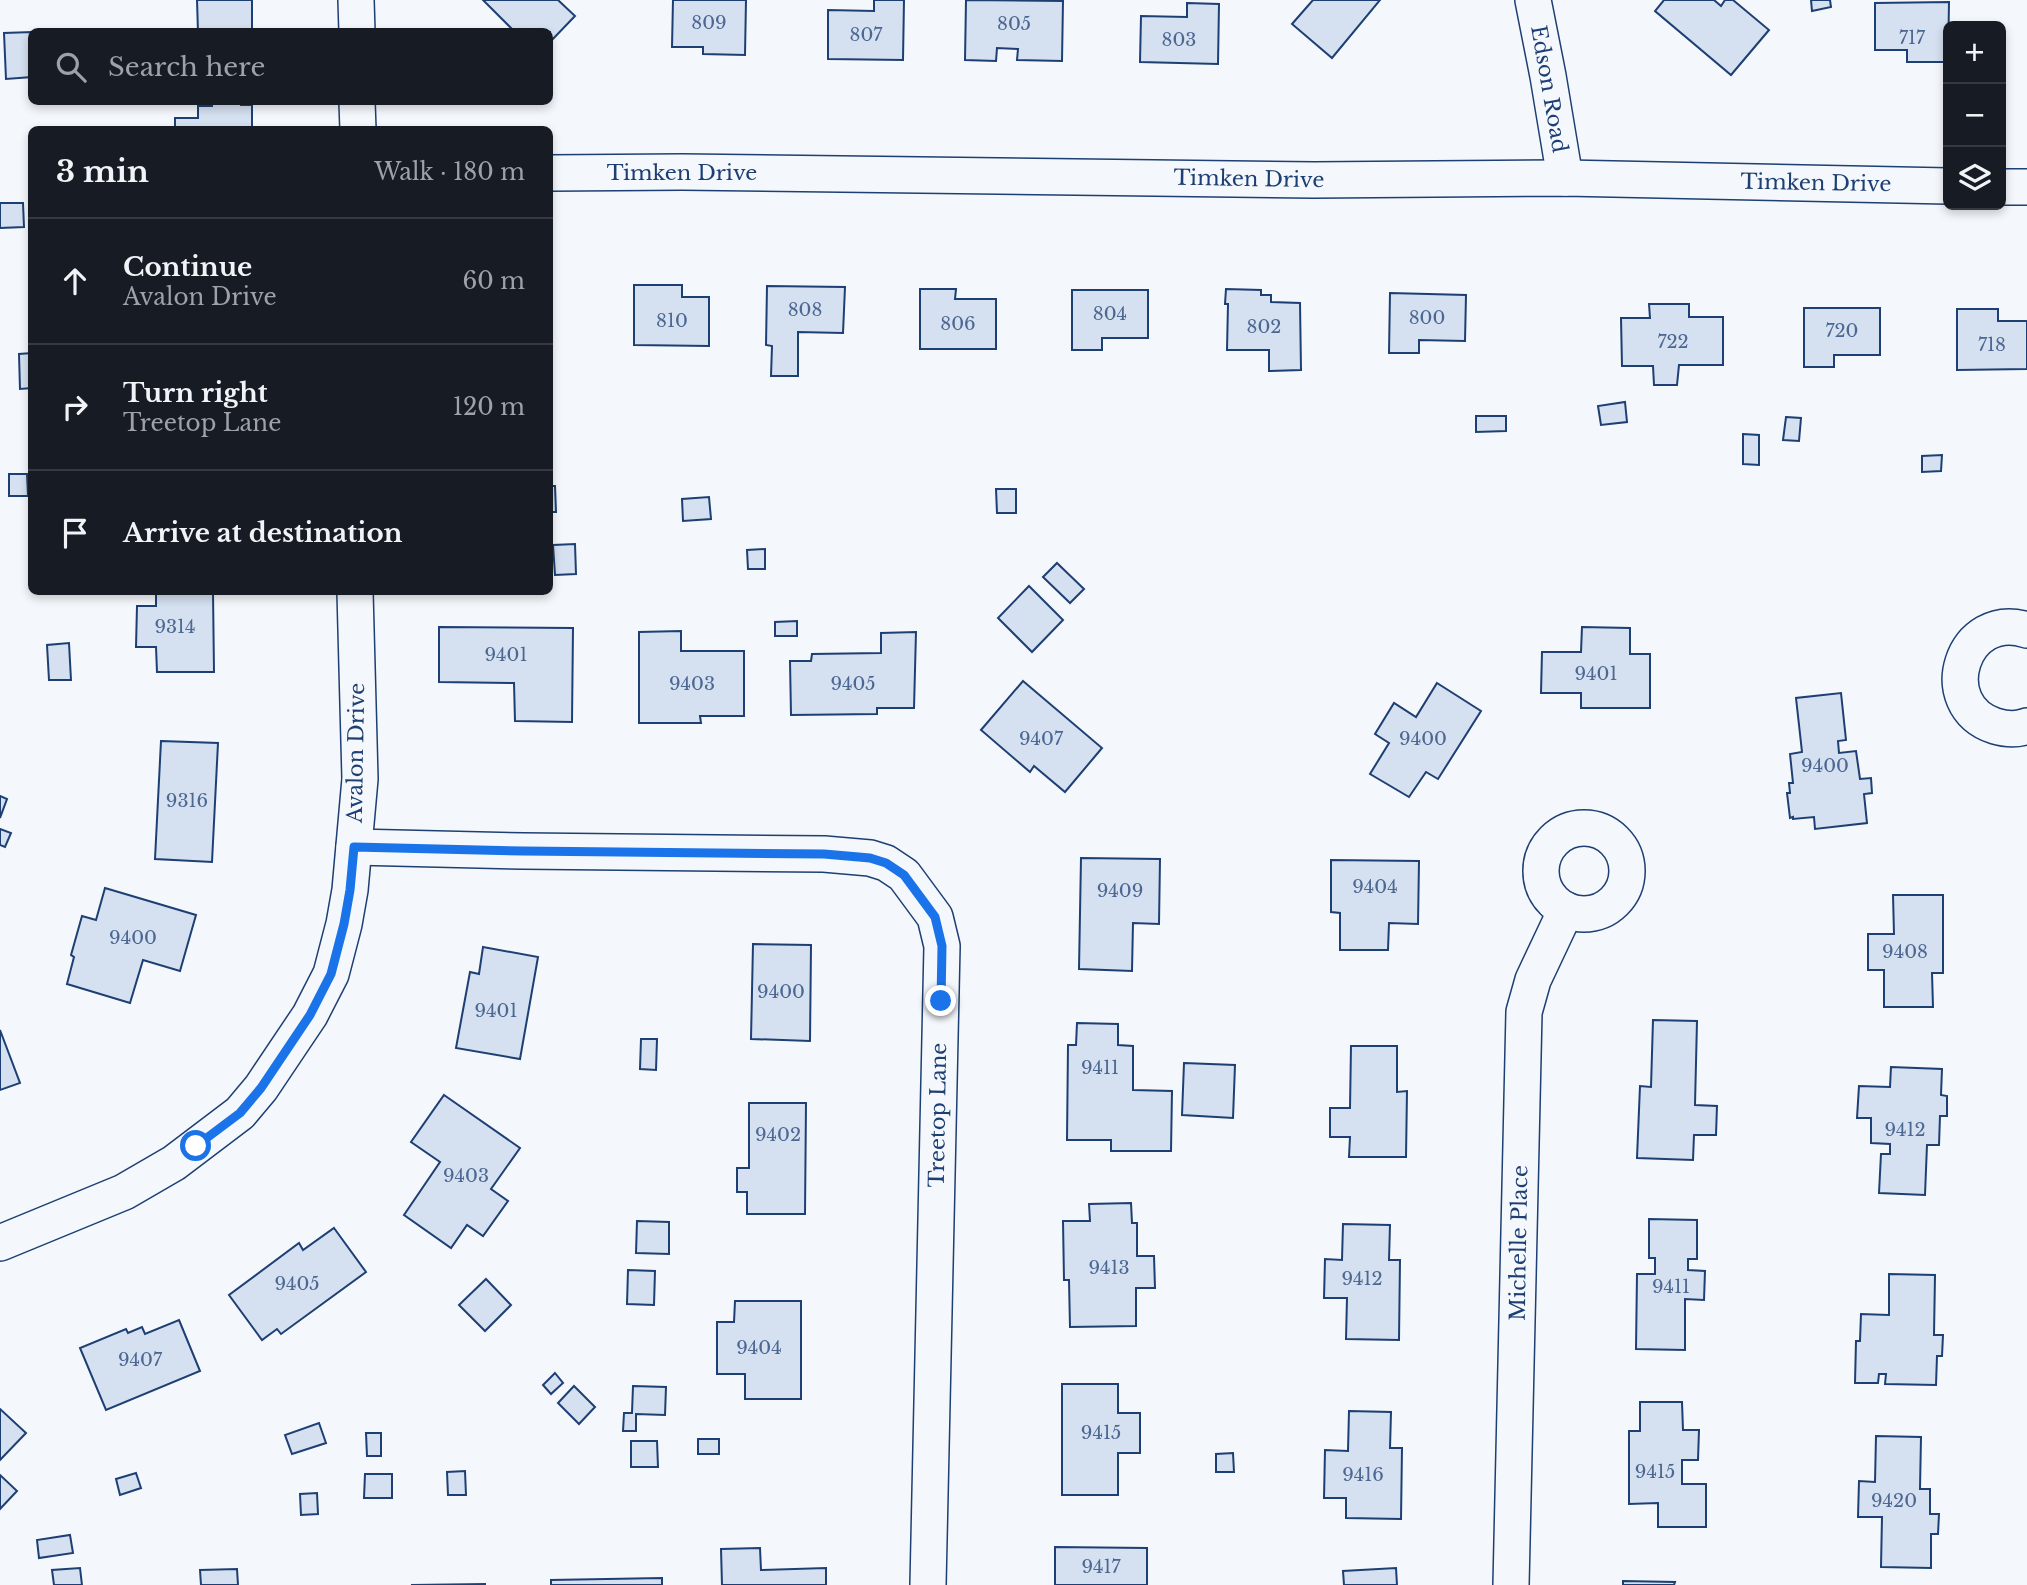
<!DOCTYPE html>
<meta charset="utf-8">
<style>
:root{--surface:#171b24;--page:#242831;--text:#f1f3f6;--muted:#9ea1a6;--line:#363941}
body{margin:0;font-family:"Libre Baskerville",serif;background:var(--page);color:var(--text)}
.controls{position:absolute;right:21px;top:21px;display:grid;overflow:hidden;border-radius:10px;box-shadow:0 4px 10px #0003}
.controls button{width:63px;height:63px;display:grid;place-items:center;padding:0;border:0;border-bottom:2px solid var(--line);background:var(--surface);color:var(--text);font:35px sans-serif}
.stop{position:absolute;width:21px;height:21px;margin:-16px;border:5px solid #1a73e8;border-radius:50%;background:#fff}
.stop.end{background:#1a73e8;border-color:#fff;box-shadow:0 2px 7px #0008}
.list{margin:0;padding:0;list-style:none}
h2{display:flex;justify-content:space-between;align-items:center;height:91px;margin:0;padding:0 28px;font-size:30px}
h2 small{font-size:23px;font-weight:400;color:var(--muted)}
.list li{display:grid;grid-template-columns:46px 1fr auto;gap:21px;align-items:center;box-sizing:border-box;height:126px;padding:0 28px;border-top:2px solid var(--line)}
.list b{display:block;font-size:26px;white-space:nowrap}
.list p{margin:0;font-size:23px;white-space:nowrap;color:var(--muted)}
.list em{font-size:23px;font-style:normal;color:var(--muted)}
.icon{flex:none;width:38px;height:38px;fill:none;stroke:currentColor;stroke-width:2;stroke-linecap:round;stroke-linejoin:round}
.map{position:relative;flex:none;width:2027px;height:1585px;overflow:hidden}
.search{position:absolute;background:var(--surface);box-shadow:0 4px 10px #0003;left:28px;top:28px;width:525px;height:77px;display:flex;align-items:center;gap:18px;box-sizing:border-box;padding:0 24px;border-radius:10px;color:var(--muted);font-size:26px}
.panel{position:absolute;background:var(--surface);box-shadow:0 4px 10px #0003;left:28px;top:126px;width:525px;height:469px;border-radius:10px}
.map>svg:first-child{display:block}
.building{fill:#d5e0f0;stroke:#1d3f73;stroke-width:2}
.lines{fill:none;stroke-linecap:round;stroke-linejoin:round}
.minor-casing{stroke:#1d3f73;stroke-width:38}
.minor{stroke:#f4f7fb;stroke-width:35}
.route{stroke:#1a73e8;stroke-width:9}
.labels{text-anchor:middle;dominant-baseline:central;stroke-width:5;stroke-linejoin:round;paint-order:stroke}
.number-label{font-size:18px;fill:#4b6792}
.street-label{font-size:21px;fill:#1d3f73;stroke:#f4f7fb}
</style>
<div class="map">
<svg width="2027" height="1585" viewBox="0 0 2027 1585">
<rect width="100%" height="100%" fill="#f4f7fb"/>
<g class="building">
<path d="M197,0h55v32h-54z"/>
<path d="M483,0h75l17,16 -25,26v-10h-35z"/>
<path d="M673,0h73l-1,55 -42,-1v-7h-31z"/>
<path d="M874,0h30l-1,60 -75,-1v-49l46,1z"/>
<path d="M966,0l97,1 -1,60 -45,-1 1,-11 -21,-1 -1,13 -31,-1z"/>
<path d="M1313,0h67l-48,58 -40,-34z"/>
<path d="M1664,0h50l7,6 4,-6h8l36,30 -38,45 -76,-64z"/>
<path d="M1811,0h19l1,7 -19,4z"/>
<path d="M1949,2l-1,60h-41v-12h-32v-47z"/>
<path d="M1187,3l32,1 -1,60 -78,-2 1,-46 46,1z"/>
<path d="M32,32v45l-26,2 -2,-46z"/>
<path d="M212,102h29v3h11v25h-111l34,-1v-11h23v-12h14z"/>
<path d="M0,203h23l1,24 -24,1z"/>
<path d="M634,285h48v12h27v49l-75,-1z"/>
<path d="M767,286l78,1 -2,46 -45,-1v44h-27l1,-30 -6,-1z"/>
<path d="M920,289h36l-1,10h41v50h-76z"/>
<path d="M1226,289l35,1v5h10v7l29,1 1,67 -32,1v-21h-42l1,-46h-3z"/>
<path d="M1072,290h76v48h-46v12h-30z"/>
<path d="M1390,293l76,2 -1,46 -46,-1v13h-30z"/>
<path d="M1649,304h40v13h34v48h-44l-2,20h-23l-1,-19h-31l-1,-48h29z"/>
<path d="M1804,308h76v47h-46v12h-30z"/>
<path d="M1957,309h41v12h29v48l-70,1z"/>
<path d="M32,353v35l-12,1 -1,-35z"/>
<path d="M1625,402l2,20 -26,3 -3,-19z"/>
<path d="M1476,416h30v15l-30,1z"/>
<path d="M1786,417l15,1 -2,23 -16,-1z"/>
<path d="M1743,434l16,1v30l-16,-1z"/>
<path d="M1942,455l-1,16 -19,1v-16z"/>
<path d="M9,474h18l1,22h-19z"/>
<path d="M550,486h5l1,26h-6z"/>
<path d="M996,489h20v24h-19z"/>
<path d="M709,497l2,22 -28,2 -1,-22z"/>
<path d="M575,544l1,30 -21,1 -2,-30z"/>
<path d="M765,549v20h-17l-1,-19z"/>
<path d="M1057,563l27,26 -14,14 -27,-26z"/>
<path d="M1029,586l34,34 -31,32 -34,-34z"/>
<path d="M156,592h57l1,80h-57l-1,-25h-20l1,-41h19z"/>
<path d="M797,621v15h-22v-14z"/>
<path d="M439,627l134,1 -1,94 -57,-1 -1,-38 -75,-1z"/>
<path d="M1582,627l48,1v26h20v54h-69v-15h-40l1,-41h39z"/>
<path d="M681,631v20h63v65h-44l1,7h-62v-91z"/>
<path d="M916,632l-2,76h-37v6l-86,1 -1,-54h21l1,-7 69,-1v-20z"/>
<path d="M69,643l2,37h-22l-2,-35z"/>
<path d="M1023,681l79,67 -37,44 -31,-26 -4,6 -49,-42z"/>
<path d="M1437,683l44,28 -43,68 -12,-7 -17,25 -39,-23 19,-31 -14,-9 19,-31 22,14z"/>
<path d="M1841,693l5,47 -8,1 1,12 17,-2 4,28 11,-1 1,15 -8,1 3,29 -52,6 -1,-12 -21,2v-2l-3,1 -3,-25h3l-1,-10h4l-3,-29 12,-2 -6,-54z"/>
<path d="M161,741l57,2 -6,119 -57,-3z"/>
<path d="M0,796l7,3 -7,19z"/>
<path d="M0,829l11,4 -6,14 -5,-2z"/>
<path d="M1081,858l79,1 -1,65 -26,-1 -1,48 -53,-2z"/>
<path d="M1331,860l88,1 -1,63 -29,-1 -1,27h-48v-37l-9,-1z"/>
<path d="M105,888l91,27 -16,56 -37,-11 -13,43 -63,-19 7,-27 -3,-2 11,-39 14,4z"/>
<path d="M1893,895h50v78h-11l1,34h-49v-37h-16v-36h26z"/>
<path d="M753,944l58,1 -1,96 -59,-2z"/>
<path d="M483,947l55,10 -18,102 -64,-11 14,-76 9,2z"/>
<path d="M1653,1020l44,1 -2,84 22,1 -1,29h-22l-1,25 -56,-2 3,-72 11,1z"/>
<path d="M1077,1023l41,1v21l15,1v44l39,1 -1,60h-60v-11h-44l1,-95h8z"/>
<path d="M0,1030l20,53 -20,7z"/>
<path d="M641,1039h16l-1,31 -16,-1z"/>
<path d="M1351,1046h46v46l10,-1 -1,66h-57l1,-20h-20v-29h20z"/>
<path d="M1184,1063l51,2 -2,53 -51,-3z"/>
<path d="M1891,1067l51,2 -1,26 6,1v20h-7l-1,29h-12l-2,50 -46,-2 2,-39h9v-10l-19,-1v-25h-14l2,-32 31,1z"/>
<path d="M444,1095l76,53 -29,41 17,12 -25,35 -16,-11 -16,23 -47,-33 36,-53 -29,-20z"/>
<path d="M749,1103h57l-1,111h-58v-22h-10v-24h12z"/>
<path d="M1131,1203l1,20h5v33h17l1,32h-19v38l-66,1 -1,-47h-5l-1,-59h27l-1,-17z"/>
<path d="M1649,1219l48,1v39h-9v11l17,1 -1,29 -19,-1v51l-49,-1 1,-75h18v-16h-6z"/>
<path d="M637,1221l32,1v32l-33,-1z"/>
<path d="M1343,1224l47,1 -1,35h11l-1,80 -53,-1 1,-41h-23l1,-39 17,1z"/>
<path d="M334,1228l32,44 -85,62 -4,-5 -15,11 -33,-45 70,-52 4,7z"/>
<path d="M628,1270l27,1 -1,34 -27,-1z"/>
<path d="M1889,1274l46,1 -1,60h9l-1,21h-5l-1,29 -51,-1 1,-10h-7l-1,9h-23l1,-42h4l1,-27 28,1z"/>
<path d="M486,1279l25,26 -26,26 -26,-26z"/>
<path d="M735,1301h66v98h-56v-25h-28v-52h17z"/>
<path d="M179,1320l21,51 -94,39 -26,-62 46,-19 2,4 14,-6 3,7z"/>
<path d="M555,1373l8,10 -12,11 -8,-9z"/>
<path d="M1062,1384h56v29h22v40h-22v42h-56z"/>
<path d="M574,1386l21,21 -16,17 -21,-21z"/>
<path d="M633,1386l33,1 -1,28 -29,-1v17h-13l1,-18h8z"/>
<path d="M1640,1402h42l1,28h16l-1,30h-16v24h24v43h-48v-24l-29,1v-73h11z"/>
<path d="M0,1409l26,24 -26,27z"/>
<path d="M1349,1411l42,1 -1,36h12l-1,71 -55,-1v-20h-22l1,-48 23,1z"/>
<path d="M319,1423l7,20 -34,11 -7,-19z"/>
<path d="M366,1433h15v23h-14z"/>
<path d="M1876,1436l45,1 -1,52h10v25h9l-1,20h-7v34l-50,-1 1,-50h-24l1,-36 16,1z"/>
<rect x="698" y="1439" width="21" height="15"/>
<path d="M631,1441h26l1,26h-27z"/>
<path d="M1233,1453l1,19h-18v-18z"/>
<path d="M465,1471l1,24h-18l-1,-23z"/>
<path d="M136,1473l5,15 -21,7 -4,-16z"/>
<path d="M365,1474h27v24h-28z"/>
<path d="M0,1475l17,16 -17,18z"/>
<path d="M317,1493l1,21 -17,1 -1,-21z"/>
<path d="M70,1535l3,18 -34,5 -2,-18z"/>
<path d="M1055,1547l92,1v37h-92z"/>
<path d="M760,1548l1,22 65,-2v17h-104l-1,-36z"/>
<path d="M80,1568l2,17h-28l-2,-15z"/>
<path d="M1396,1568l1,17h-53l-1,-14z"/>
<path d="M237,1569l1,16h-37l-1,-15z"/>
<path d="M662,1578v7h-111v-5z"/>
<path d="M1623,1581l52,1 -1,3h-51z"/>
<path d="M485,1584v1h-74z"/>
</g>
<g class="lines">
<g class="minor-casing">
<g id="minor">
<path d="M356,0l1,32"/>
<path d="M1533,0l15,76 17,102"/>
<path d="M357,102l1,28"/>
<path d="M550,173l132,-1 632,8 251,-2 383,8"/>
<path d="M2001,187h26"/>
<path d="M2027,630c-65,-21 -95,75 -32,96 10,3 22,4 32,0"/>
<circle cx="1584" cy="871" r="43"/>
<path d="M354,847l169,4 301,3 46,4 16,5 18,12 31,42 7,29 -14,639"/>
<path d="M0,1243l124,-51 50,-29 66,-50 21,-25 49,-73 21,-41 13,-50 6,-34 10,-111 -5,-187"/>
<path d="M1511,1585l13,-573 9,-32 33,-70"/>
</g>
</g>
<use href="#minor" class="minor"/>
</g>
<g class="lines">
<path class="route" d="M196,1146l44,-33 21,-25 49,-73 21,-41 13,-50 6,-34 4,-43 169,4 301,3 46,4 16,5 18,12 31,42 7,29 -1,55"/>
</g>
<g class="labels">
<g class="number-label">
<text x="709" y="23">809</text>
<text x="1014" y="24">805</text>
<text x="866" y="35">807</text>
<text x="1912" y="38">717</text>
<text x="1179" y="40">803</text>
<text x="805" y="310">808</text>
<text x="1110" y="314">804</text>
<text x="1427" y="318">800</text>
<text x="672" y="321">810</text>
<text x="958" y="324">806</text>
<text x="1264" y="327">802</text>
<text x="1842" y="331">720</text>
<text x="1673" y="342">722</text>
<text x="1992" y="345">718</text>
<text x="175" y="627">9314</text>
<text x="506" y="655">9401</text>
<text x="1596" y="674">9401</text>
<text x="692" y="684">9403</text>
<text x="853" y="684">9405</text>
<text x="1041" y="739">9407</text>
<text x="1423" y="739">9400</text>
<text x="1825" y="766">9400</text>
<text x="187" y="801">9316</text>
<text x="1375" y="887">9404</text>
<text x="1120" y="891">9409</text>
<text x="133" y="938">9400</text>
<text x="1905" y="952">9408</text>
<text x="781" y="992">9400</text>
<text x="496" y="1011">9401</text>
<text x="1100" y="1068">9411</text>
<text x="1905" y="1130">9412</text>
<text x="778" y="1135">9402</text>
<text x="466" y="1176">9403</text>
<text x="1109" y="1268">9413</text>
<text x="1362" y="1279">9412</text>
<text x="297" y="1284">9405</text>
<text x="1671" y="1287">9411</text>
<text x="759" y="1348">9404</text>
<text x="140" y="1360">9407</text>
<text x="1101" y="1433">9415</text>
<text x="1655" y="1472">9415</text>
<text x="1363" y="1475">9416</text>
<text x="1894" y="1501">9420</text>
<text x="1101" y="1567">9417</text>
</g>
<g class="street-label">
<text transform="translate(1549 89) rotate(80)">Edson Road</text>
<text x="682" y="173">Timken Drive</text>
<text transform="translate(1249 179) rotate(1)">Timken Drive</text>
<text transform="translate(1816 183) rotate(1)">Timken Drive</text>
<text transform="translate(356 753) rotate(-89)">Avalon Drive</text>
<text transform="translate(938 1115) rotate(-89)">Treetop Lane</text>
<text transform="translate(1519 1243) rotate(-89)">Michelle Place</text>
</g>
</g>
</svg>
<div class="controls">
<button>+</button>
<button>−</button>
<button><svg class="icon" aria-label="layers" viewBox="0 0 24 24"><path d="M12 4l9 5-9 5-9-5zM3 14l9 5 9-5"/></svg></button>
</div>
<div class="stop" style="left:196px;top:1146px"></div>
<div class="stop end" style="left:941px;top:1001px"></div>
<div class="search"><svg class="icon" aria-label="search" viewBox="0 0 24 24"><circle cx="10" cy="10" r="6"/><path d="M15 15l6 6"/></svg>Search here</div>
<section class="panel">
<h2>3 min<small>Walk · 180 m</small></h2>
<ul class="list">
<li><svg class="icon" aria-label="ahead" viewBox="0 0 24 24"><path d="M12 20V5M6 11l6-6 6 6"/></svg><div><b>Continue</b><p>Avalon Drive</p></div><em>60 m</em></li>
<li><svg class="icon" aria-label="right" viewBox="0 0 24 24"><path d="M7 20v-9h11M14 6l5 5-5 5"/></svg><div><b>Turn right</b><p>Treetop Lane</p></div><em>120 m</em></li>
<li><svg class="icon" aria-label="arrive" viewBox="0 0 24 24"><path d="M6 21V4h12l-3 4 3 4H6"/></svg><div><b>Arrive at destination</b></div></li>
</ul>
</section>
</div>
